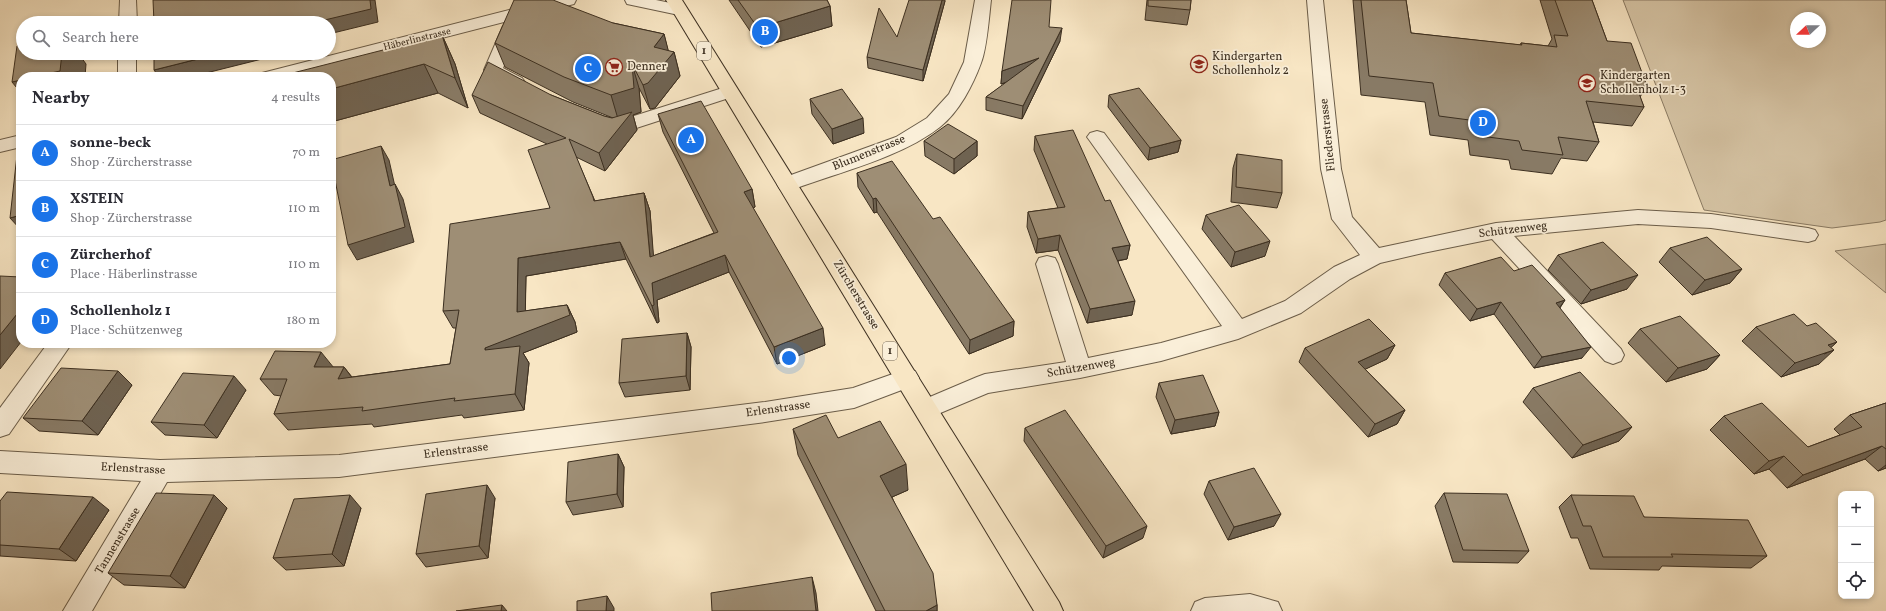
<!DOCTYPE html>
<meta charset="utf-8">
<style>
:root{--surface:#fff;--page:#f7f7f7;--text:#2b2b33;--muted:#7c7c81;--line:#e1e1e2;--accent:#1a73e8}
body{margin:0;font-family:Vollkorn,serif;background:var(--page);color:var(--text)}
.controls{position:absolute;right:12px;bottom:12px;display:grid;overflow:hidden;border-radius:8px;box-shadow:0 2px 6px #0003}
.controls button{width:36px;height:36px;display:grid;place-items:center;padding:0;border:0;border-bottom:1px solid var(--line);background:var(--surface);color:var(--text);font:20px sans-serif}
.compass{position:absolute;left:1790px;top:12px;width:36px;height:36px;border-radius:50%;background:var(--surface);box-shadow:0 2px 6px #0003;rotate:248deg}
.you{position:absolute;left:789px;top:358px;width:14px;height:14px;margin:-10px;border:3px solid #fff;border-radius:50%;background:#1a73e8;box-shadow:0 0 0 6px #1a73e833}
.badge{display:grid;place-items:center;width:26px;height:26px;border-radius:50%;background:var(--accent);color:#fff;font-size:13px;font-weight:700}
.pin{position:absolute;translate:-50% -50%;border:2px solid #fff;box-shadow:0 1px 4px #0006}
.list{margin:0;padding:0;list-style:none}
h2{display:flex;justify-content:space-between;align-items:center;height:52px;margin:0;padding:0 16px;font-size:17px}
h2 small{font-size:13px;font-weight:400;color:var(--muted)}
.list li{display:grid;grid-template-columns:26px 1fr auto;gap:12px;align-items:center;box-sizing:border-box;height:56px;padding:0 16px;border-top:1px solid var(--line)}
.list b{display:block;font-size:15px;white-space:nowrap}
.list p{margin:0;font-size:13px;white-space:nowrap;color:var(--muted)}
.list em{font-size:13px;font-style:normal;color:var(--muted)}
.icon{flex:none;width:22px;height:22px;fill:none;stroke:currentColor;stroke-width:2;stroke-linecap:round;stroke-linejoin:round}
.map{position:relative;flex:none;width:1886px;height:611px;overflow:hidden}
.search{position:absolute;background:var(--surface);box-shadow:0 2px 6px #0003;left:16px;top:16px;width:320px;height:44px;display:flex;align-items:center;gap:10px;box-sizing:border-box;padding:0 14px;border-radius:22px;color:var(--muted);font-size:15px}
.panel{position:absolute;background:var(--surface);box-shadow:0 2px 6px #0003;left:16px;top:72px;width:320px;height:276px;border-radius:16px}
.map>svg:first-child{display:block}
.green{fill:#d8c7a8;stroke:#8a7b64;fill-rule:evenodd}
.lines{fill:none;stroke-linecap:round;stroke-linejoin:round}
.minor-casing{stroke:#6b5d49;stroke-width:2}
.major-casing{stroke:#3c2f20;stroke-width:2}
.minor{fill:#faefd9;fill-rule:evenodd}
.major{fill:#f8e6c4;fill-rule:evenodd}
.wall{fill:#887a65;stroke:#3c2f20}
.shaded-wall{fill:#6f6352;stroke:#3c2f20}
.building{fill:#9e8e75;stroke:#3c2f20}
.labels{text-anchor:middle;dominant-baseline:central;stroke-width:3.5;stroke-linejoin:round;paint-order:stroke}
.far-street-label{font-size:10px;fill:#3c2f20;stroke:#faefd9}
.shield{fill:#faefd9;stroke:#756958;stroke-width:1}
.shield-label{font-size:11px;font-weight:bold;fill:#3c2f20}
.poi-label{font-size:12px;fill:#3c2f20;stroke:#faefd9;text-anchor:start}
.street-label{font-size:12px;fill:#3c2f20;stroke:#faefd9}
</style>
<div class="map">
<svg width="1886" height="611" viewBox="0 0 1886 611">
<rect width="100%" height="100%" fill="#f8e6c4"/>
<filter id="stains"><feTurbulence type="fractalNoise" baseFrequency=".005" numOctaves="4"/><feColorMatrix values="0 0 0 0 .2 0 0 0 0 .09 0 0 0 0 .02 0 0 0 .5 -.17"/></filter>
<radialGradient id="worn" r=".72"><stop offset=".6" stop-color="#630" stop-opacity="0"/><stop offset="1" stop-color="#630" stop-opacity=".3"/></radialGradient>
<g class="green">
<path d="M1623,0h263v220l-6,2 -48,6 -128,-18zM1796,18h24v24h-24z"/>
<path d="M1886,244v49l-51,-42z"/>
</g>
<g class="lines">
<g class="minor-casing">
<g id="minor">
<path d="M120,0h16l1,23h-18z"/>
<path d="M548,0h28l-2,4 -284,73h-31l3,-4z"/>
<path d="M625,0h31l29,6 2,4 -2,4 -6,1 -52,-11z"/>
<path d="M975,0h16c-2,17 -4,48 -10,63 -8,22 -22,49 -41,64 -38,30 -100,45 -146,62l-7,2 -7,-2 -3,-5 3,-5 116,-42 31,-19 22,-24 15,-32z"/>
<path d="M1307,0h16l18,169 11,48 27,31 117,-25 142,-13 73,4 97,14 7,2 3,5 -3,5 -7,2 -97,-14 -73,-4 -124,12 107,113 3,6 -3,6 -8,3 -8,-3 -113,-122 -69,14 -43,10 -30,16 -49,34 -63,26 -77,22 -81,17 -92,15 -62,26 -8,-3 -4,-7 4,-7 59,-25 8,-3 81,-12 -30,-98 3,-6 8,-2 8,2 3,6 30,94 73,-15 61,-17 -132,-185 -3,-4 3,-4 7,-2 7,2 138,186 43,-18 49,-34 26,-12 -28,-36 -11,-50z"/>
<path d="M512,21l6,1 3,4 -18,42 19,10 3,4 -3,4 -6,2 -6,-2 -23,-12 -3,-4 19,-44 3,-4z"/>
<rect x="118" y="53" width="18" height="24"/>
<path d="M729,86l6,2 3,4 -3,4 -111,36c-9,3 -21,0 -26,-8l2,-4 7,-2 11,3z"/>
<path d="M21,135v12l-21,5v-12z"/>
<path d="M48,343h24l-63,91 -9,3v-29z"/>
<path d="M907,369l8,2 4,7 -4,7 -53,20 -8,3 -89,14 -426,55 -172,5 -75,129h-29l78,-130 -141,-8v-22l160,9 179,-5 426,-53 88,-14z"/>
<path d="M1250,594l28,8 4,9h-91l4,-9 10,-4z"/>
</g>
</g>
<g class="major-casing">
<path id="major" d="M666,0h16l377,602 4,9h-29z"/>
</g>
<use href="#minor" class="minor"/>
<use href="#major" class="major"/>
</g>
<g class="wall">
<path d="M729,0h98l3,6 2,20 -71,21z"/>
<path d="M1147,0h44l-1,10 -3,15 -42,-5z"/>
<path d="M1353,0h53l5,33 109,12 1,-2 27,3 4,-7 -12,-39h52l15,41 40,45 -7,11 4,10 -12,19 -39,-4 6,20 -12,19 -26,-3 -9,16 -41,-5 -2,-9 -39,-5 -2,-15 -38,-5 -5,-33 -64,-7z"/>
<path d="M945,1l-22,80 -55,-13 -1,-11 30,-20z"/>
<path d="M613,23l51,11 4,17 6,1 6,24 -25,32 -5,1 -11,-21 2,24 -8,3 4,15 -32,41 -29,-14 19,44 49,-8 6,18 3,45 61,-23 -51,-101 -5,-18 94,75 3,18 -2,1 72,137 -48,19 -48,-92 -72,28 2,22 -2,1 -31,-64 -100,17 -1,35 42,-6 8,17 2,10 -54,21 6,10 -5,47 -60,8 -2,-3 -88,12 -2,-3 -84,6 -14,-16 7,-18 -7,-1 -14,-16 72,-12h12l8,10 98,-13 6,-36h-3l-10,-17 107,-103 -3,-64 -67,-31 -8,-18h79l53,21 8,2h1l-40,-16 -68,-35 -10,-24z"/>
<path d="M1049,27l11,14 -38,78 -36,-9v-13l20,-14 -5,1 1,-13z"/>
<path d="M442,35l13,29 13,44 -30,-15 -107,29v-45z"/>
<path d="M1109,95l72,45 -3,12 -30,8 -40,-53z"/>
<path d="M810,99l54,34 -31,11 -21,-30z"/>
<path d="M1035,136l70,65 25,44 -3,14 -9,2 14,54 -45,8 -29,-73 -22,3 -9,-26 1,-15 30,-4 -24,-58z"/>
<path d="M924,141h53v15l-23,18 -29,-18z"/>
<path d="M1237,154l45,39 -5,15 -46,-6 2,-34z"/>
<path d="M857,173l76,46 81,102 -1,15 -44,18 -92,-142 -3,1 -16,-26z"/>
<path d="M1206,215l59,41 -34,11 -29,-38z"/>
<path d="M1670,248l72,21 -12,14 -38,12 -33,-33z"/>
<path d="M1558,255l69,34 -46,15 -33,-34z"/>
<path d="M1514,271l51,29 -5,8 22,50 -48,10 -40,-54 -24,7 -31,-36 6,-12z"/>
<path d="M1807,326l30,16 -6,5 -12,17 -38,13 -39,-36 14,-14z"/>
<path d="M1640,329l80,26 -13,14 -41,13 -38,-39z"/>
<path d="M687,333l4,14 -1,43 -65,7 -6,-14z"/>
<path d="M1395,345l-8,14 -22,10 40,41 -8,14 -29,13 -69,-75 6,-14z"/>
<path d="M1159,383l60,29 -4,14 -44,8 -15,-37z"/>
<path d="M132,385l-34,50 -59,-4 -16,-13z"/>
<path d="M1533,388l99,39 -13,14 -47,17 -49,-56z"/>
<path d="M246,390l-29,48 -52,-3 -14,-13z"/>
<path d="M1886,403v65l-8,3 -13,-12 -78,29 -18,-19 -15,5 -44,-44 14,-14 84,31 32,-12 -6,-6 16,-14z"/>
<path d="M1025,428l118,110 -40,20 -79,-117z"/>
<path d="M793,429l45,9 70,52 -16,7 45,108v6h-61l-78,-156z"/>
<path d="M618,454l6,13 -1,40 -50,8 -7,-13z"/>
<path d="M1209,481l65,45 -46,14 -24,-46z"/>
<path d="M1444,493l85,58 -11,12 -65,-1 -18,-56z"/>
<path d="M1571,495l73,22 123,39 -16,12 -89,-2 -3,4 -69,-1 -12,-31h-7l-12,-31z"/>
<path d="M495,498l-7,60 -62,9 -10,-13z"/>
<path d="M0,501l109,9 -33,51 -76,-5z"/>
<path d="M227,508l-42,80 -61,-3 -16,-12z"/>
<path d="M361,508l-17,58 -58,4 -13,-12z"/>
</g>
<g class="shaded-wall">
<path d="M370,0h5l3,22 -49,12v-11h-17z"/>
<path d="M942,0h3v1l-22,80v-11z"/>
<path d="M830,6l2,20 -71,21 -3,-19z"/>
<path d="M1062,28l-2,13 -38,78 1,-13z"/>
<path d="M664,34l6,23 4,-5 6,24 -25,32 -5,1 -7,-24 11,-38z"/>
<path d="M442,35l13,29 13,44 -13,-30z"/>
<path d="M62,53h16l8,11 -1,13h-52z"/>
<path d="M222,53h64l-96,24h-31l-5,-7z"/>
<path d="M1039,58l-1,13 -37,13 1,-13z"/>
<path d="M424,64l14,29 -107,29v-33z"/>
<path d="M632,64l7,24 2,24 -8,3 4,15 -32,41 -6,-18 19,-34 -7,-24z"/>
<path d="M21,80v13l-9,-11z"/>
<path d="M863,118l1,15 -31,11 -1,-15z"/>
<path d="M1181,140l-3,12 -30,8 2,-12z"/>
<path d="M977,141v15l-23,18v-15z"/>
<path d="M381,146l8,14 9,40 -8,-14z"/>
<path d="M395,184l8,15 11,43 -57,18 -9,-15z"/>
<path d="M752,189l3,18 -8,3 -3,-18z"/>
<path d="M644,193l6,18 5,64 -5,-18z"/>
<path d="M876,198l1,14 -3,1 -1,-14z"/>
<path d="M21,215v15l-11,-12z"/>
<path d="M1060,235l-2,15 -22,3 2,-14z"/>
<path d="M1270,241l-5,15 -34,11 4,-15z"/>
<path d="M620,242l6,17 -100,17 -1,53 -8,-17 1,-54z"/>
<path d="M1130,245l-3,14 -18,3 3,-14z"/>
<path d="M725,255l4,17 -72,28 2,22 -2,1 -5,-17v-23z"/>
<path d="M1742,269l-12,14 -38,12 13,-15z"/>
<path d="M1638,275l-11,14 -46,15 10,-14z"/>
<path d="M1565,300l-8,11 -1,-8z"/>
<path d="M1135,301l-3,14 -45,8 3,-14z"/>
<path d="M1501,302l-7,12 -24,7 7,-12z"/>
<path d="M567,305l8,17 2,10 -54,21 6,10 -5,47 -9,-16 -30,-44v-2z"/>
<path d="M21,309v33l-21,27v-34z"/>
<path d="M1014,321l-1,15 -44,18 1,-14z"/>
<path d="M823,328l2,17 -48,19 -3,-17z"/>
<path d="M687,333l4,14 -1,43 -4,-14z"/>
<path d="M1837,342l-13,12 10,-4 -15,14 -38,13 14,-14 33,-18z"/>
<path d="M1395,345l-8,14 -36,17 7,-14z"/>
<path d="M1591,347l-9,11 -48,10 8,-11z"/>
<path d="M321,352l13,16 -20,-1z"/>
<path d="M1720,355l-13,14 -41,13 12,-14z"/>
<path d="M344,367l12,16 -18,-4z"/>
<path d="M118,371l14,14 -34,50 -16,-14z"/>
<path d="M234,376l12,14 -29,48 -13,-13z"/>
<path d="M1405,410l-8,14 -29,13 7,-13z"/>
<path d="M1219,412l-4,14 -44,8 4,-14z"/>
<path d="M1632,427l-13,14 -47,17 11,-13z"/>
<path d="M1882,446l-17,13 -78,29 16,-13z"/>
<path d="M618,454l6,13 -1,40 -6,-13z"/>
<path d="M1784,456l-15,13 -15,5 15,-13z"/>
<path d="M906,464l2,26 -25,11 -3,-25z"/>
<path d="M1886,465v3l-8,3z"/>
<path d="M487,485l8,13 -7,60 -9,-12z"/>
<path d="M214,495l13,13 -42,80 -15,-12z"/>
<path d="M350,495l11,13 -17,58 -12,-12z"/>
<path d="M93,497l16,13 -33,51 -17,-12z"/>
<path d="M1281,514l-7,12 -46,14 6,-13z"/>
<path d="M1147,526l-4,12 -40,20 3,-12z"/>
<path d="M812,577l4,16 2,18h-2z"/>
<path d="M607,596l7,12v3h-8z"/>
<path d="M502,605l5,6h-6z"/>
<path d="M937,605v6h-11z"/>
</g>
<g class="building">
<path d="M153,0h217l1,9 -59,14h-158z"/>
<path d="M514,0h39l60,23 51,11 -10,13 20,5 -26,31 -5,2 -11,-21 2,24 -23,7 -47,-18 -69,-34z"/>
<path d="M738,0h89l3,6 -72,22z"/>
<path d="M909,0h33l-19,70 -56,-13 12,-49 18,29z"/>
<path d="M1012,0h39l-2,27 13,1 -39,78 -37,-9 53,-39 -37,13z"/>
<path d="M1148,0h43l-1,10 -42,-4z"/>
<path d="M1361,0h45l5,33 111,12 -1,-2 36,4 -3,-12 14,1 -13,-36h37l15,41 24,2 16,43 -11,-1 8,22 -58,-6 13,41 -41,-5 5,18 -41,-5 -3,-9 -39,-5 -3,-15 -38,-5 -6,-33 -64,-7z"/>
<path d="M442,35l13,43 -31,-14 -93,25v-12h-54z"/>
<path d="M23,45v8h39l-2,18 -27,6h-12v3l-9,2 5,-36z"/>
<path d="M154,53h68l-68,17z"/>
<path d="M488,62l63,33 53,21 8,2 20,-6 -33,41 -30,-14 24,58 1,4 50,-8 6,64 68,-25 -60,-118 43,-13 51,88 -8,3 79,136 -49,19 -49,-92 -73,28 2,22 -2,1 -32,-64 -102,16 -1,54 50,-7 3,10 -85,33v2l35,-4 -5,48 -61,7 1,-3 -93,13 1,-4 -89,7 13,-35h-27l15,-28 46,1 -7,15h30l-6,12 112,-15 9,-54 -16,1 7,-87 100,-16 -22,-58 38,-12 -94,-43z"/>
<path d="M1139,88l42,52 -31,8 -41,-53z"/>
<path d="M842,89l21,29 -31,11 -22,-30z"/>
<path d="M948,124l29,17 -23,18 -30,-18z"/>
<path d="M1073,130l32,71 5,-1 20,45 -18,3 23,53 -45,8 -30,-74 -22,4 -10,-27 37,-5 -30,-71z"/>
<path d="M381,146l9,40 5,-2 10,43 -57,18 -17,-85z"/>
<path d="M21,154v61l-11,3 7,-63z"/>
<path d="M1237,154l45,6v33l-46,-6z"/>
<path d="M892,161l41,58 7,-2 74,104 -44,19 -94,-142 -3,1 -16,-26z"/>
<path d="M1239,205l31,36 -35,11 -29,-37z"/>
<path d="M1707,237l35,32 -37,11 -35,-32z"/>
<path d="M1603,242l35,33 -47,15 -33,-35z"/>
<path d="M1501,257l13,14 18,-6 33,35 -9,3 35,44 -49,10 -41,-55 -24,7 -32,-36z"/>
<path d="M0,276l21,1v32l-21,26z"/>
<path d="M1794,314l13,12 9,-3 21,19 -9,3 6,5 -39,13 -39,-36z"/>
<path d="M1680,316l40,39 -42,13 -38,-39z"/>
<path d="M1369,319l26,26 -37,17 47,48 -30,14 -70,-76z"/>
<path d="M687,333l-1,43 -67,7 3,-44z"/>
<path d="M61,368l57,3 -36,50 -59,-3z"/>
<path d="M1580,372l52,55 -49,18 -50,-57z"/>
<path d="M183,373l51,3 -30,49 -53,-3z"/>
<path d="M1203,375l16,37 -44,8 -16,-37z"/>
<path d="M1762,403l46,44 54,-20 -12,-12 36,-12v46l-4,-3 -79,29 -19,-19 -15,5 -45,-45z"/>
<path d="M1065,410l82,116 -41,20 -81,-118z"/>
<path d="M826,415l12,23 42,-17 26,43 -26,12 53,97 4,32 -11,6h-41l-92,-182z"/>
<path d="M618,454l-1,40 -51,8 2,-40z"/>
<path d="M1254,468l27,46 -47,13 -25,-46z"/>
<path d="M487,485l-8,61 -63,8 10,-60z"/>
<path d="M7,492l86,5 -34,52 -59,-4v-44z"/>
<path d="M156,493l58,2 -44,81 -62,-3z"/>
<path d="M1444,493l63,1 22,57 -66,-1z"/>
<path d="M350,495l-18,59 -59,4 21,-59z"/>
<path d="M1571,495l63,1 10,21 104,3 19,36 -96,-2 2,3h-70l-12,-31h-8z"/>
<path d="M812,577l4,34h-104l-1,-18z"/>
<path d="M607,596l-1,15h-29v-10z"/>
<path d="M502,605l-1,6h-45z"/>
</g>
<defs>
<g id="school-ring" transform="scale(0.9)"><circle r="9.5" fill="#faefd9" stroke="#8f2418" stroke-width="1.5"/><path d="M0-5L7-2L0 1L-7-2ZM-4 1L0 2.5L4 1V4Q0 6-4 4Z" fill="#8f2418"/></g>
<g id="supermarket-ring" transform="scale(0.9)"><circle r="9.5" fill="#faefd9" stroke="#8f2418" stroke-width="1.5"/><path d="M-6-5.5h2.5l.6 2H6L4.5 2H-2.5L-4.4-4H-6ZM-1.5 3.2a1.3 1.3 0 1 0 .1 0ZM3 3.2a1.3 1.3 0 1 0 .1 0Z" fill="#8f2418"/></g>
</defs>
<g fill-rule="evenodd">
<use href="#school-ring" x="1199" y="64"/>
<use href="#supermarket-ring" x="614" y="67"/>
<use href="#school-ring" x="1587" y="83"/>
</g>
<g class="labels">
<g class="far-street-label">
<text transform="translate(417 39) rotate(-14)">Häberlinstrasse</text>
</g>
<g class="shield">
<rect x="697" y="42" width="14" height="18" rx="3"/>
<rect x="883" y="342" width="14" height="18" rx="3"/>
</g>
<g class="shield-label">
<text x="704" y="51">1</text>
<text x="890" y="351">1</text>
</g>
<g class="poi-label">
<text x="1212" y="57">Kindergarten<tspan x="1212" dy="14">Schollenholz 2</tspan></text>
<text x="627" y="67">Denner</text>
<text x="1600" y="76">Kindergarten<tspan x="1600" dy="14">Schollenholz 1-3</tspan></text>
</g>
<g class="street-label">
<text transform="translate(1328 135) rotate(-96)">Fliederstrasse</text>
<text transform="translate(869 153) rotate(-22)">Blumenstrasse</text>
<text transform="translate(1513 230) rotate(-7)">Schützenweg</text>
<text transform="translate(856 295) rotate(59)">Zürcherstrasse</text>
<text transform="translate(1081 368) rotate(-10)">Schützenweg</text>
<text transform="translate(778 409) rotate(-8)">Erlenstrasse</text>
<text transform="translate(456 451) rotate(-7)">Erlenstrasse</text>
<text transform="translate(133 469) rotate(3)">Erlenstrasse</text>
<text transform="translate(118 541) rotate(-59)">Tannenstrasse</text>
</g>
</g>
<rect width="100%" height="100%" filter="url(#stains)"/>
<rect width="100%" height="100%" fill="url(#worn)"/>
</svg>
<div class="controls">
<button>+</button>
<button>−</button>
<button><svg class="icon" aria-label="locate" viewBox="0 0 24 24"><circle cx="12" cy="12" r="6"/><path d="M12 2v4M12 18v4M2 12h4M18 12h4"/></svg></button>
</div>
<svg class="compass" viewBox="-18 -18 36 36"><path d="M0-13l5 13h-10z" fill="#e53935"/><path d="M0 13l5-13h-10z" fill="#7c7c81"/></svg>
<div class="you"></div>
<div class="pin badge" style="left:691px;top:140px">A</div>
<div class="pin badge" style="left:765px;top:32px">B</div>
<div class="pin badge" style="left:588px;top:69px">C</div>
<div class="pin badge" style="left:1483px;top:123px">D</div>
<div class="search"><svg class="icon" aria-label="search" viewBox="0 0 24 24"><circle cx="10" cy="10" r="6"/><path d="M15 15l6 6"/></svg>Search here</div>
<section class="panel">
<h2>Nearby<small>4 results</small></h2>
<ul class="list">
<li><span class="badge">A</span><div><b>sonne-beck</b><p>Shop · Zürcherstrasse</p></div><em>70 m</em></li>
<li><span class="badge">B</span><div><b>XSTEIN</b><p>Shop · Zürcherstrasse</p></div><em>110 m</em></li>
<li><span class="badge">C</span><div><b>Zürcherhof</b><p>Place · Häberlinstrasse</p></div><em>110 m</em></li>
<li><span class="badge">D</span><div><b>Schollenholz 1</b><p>Place · Schützenweg</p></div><em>180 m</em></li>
</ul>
</section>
</div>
